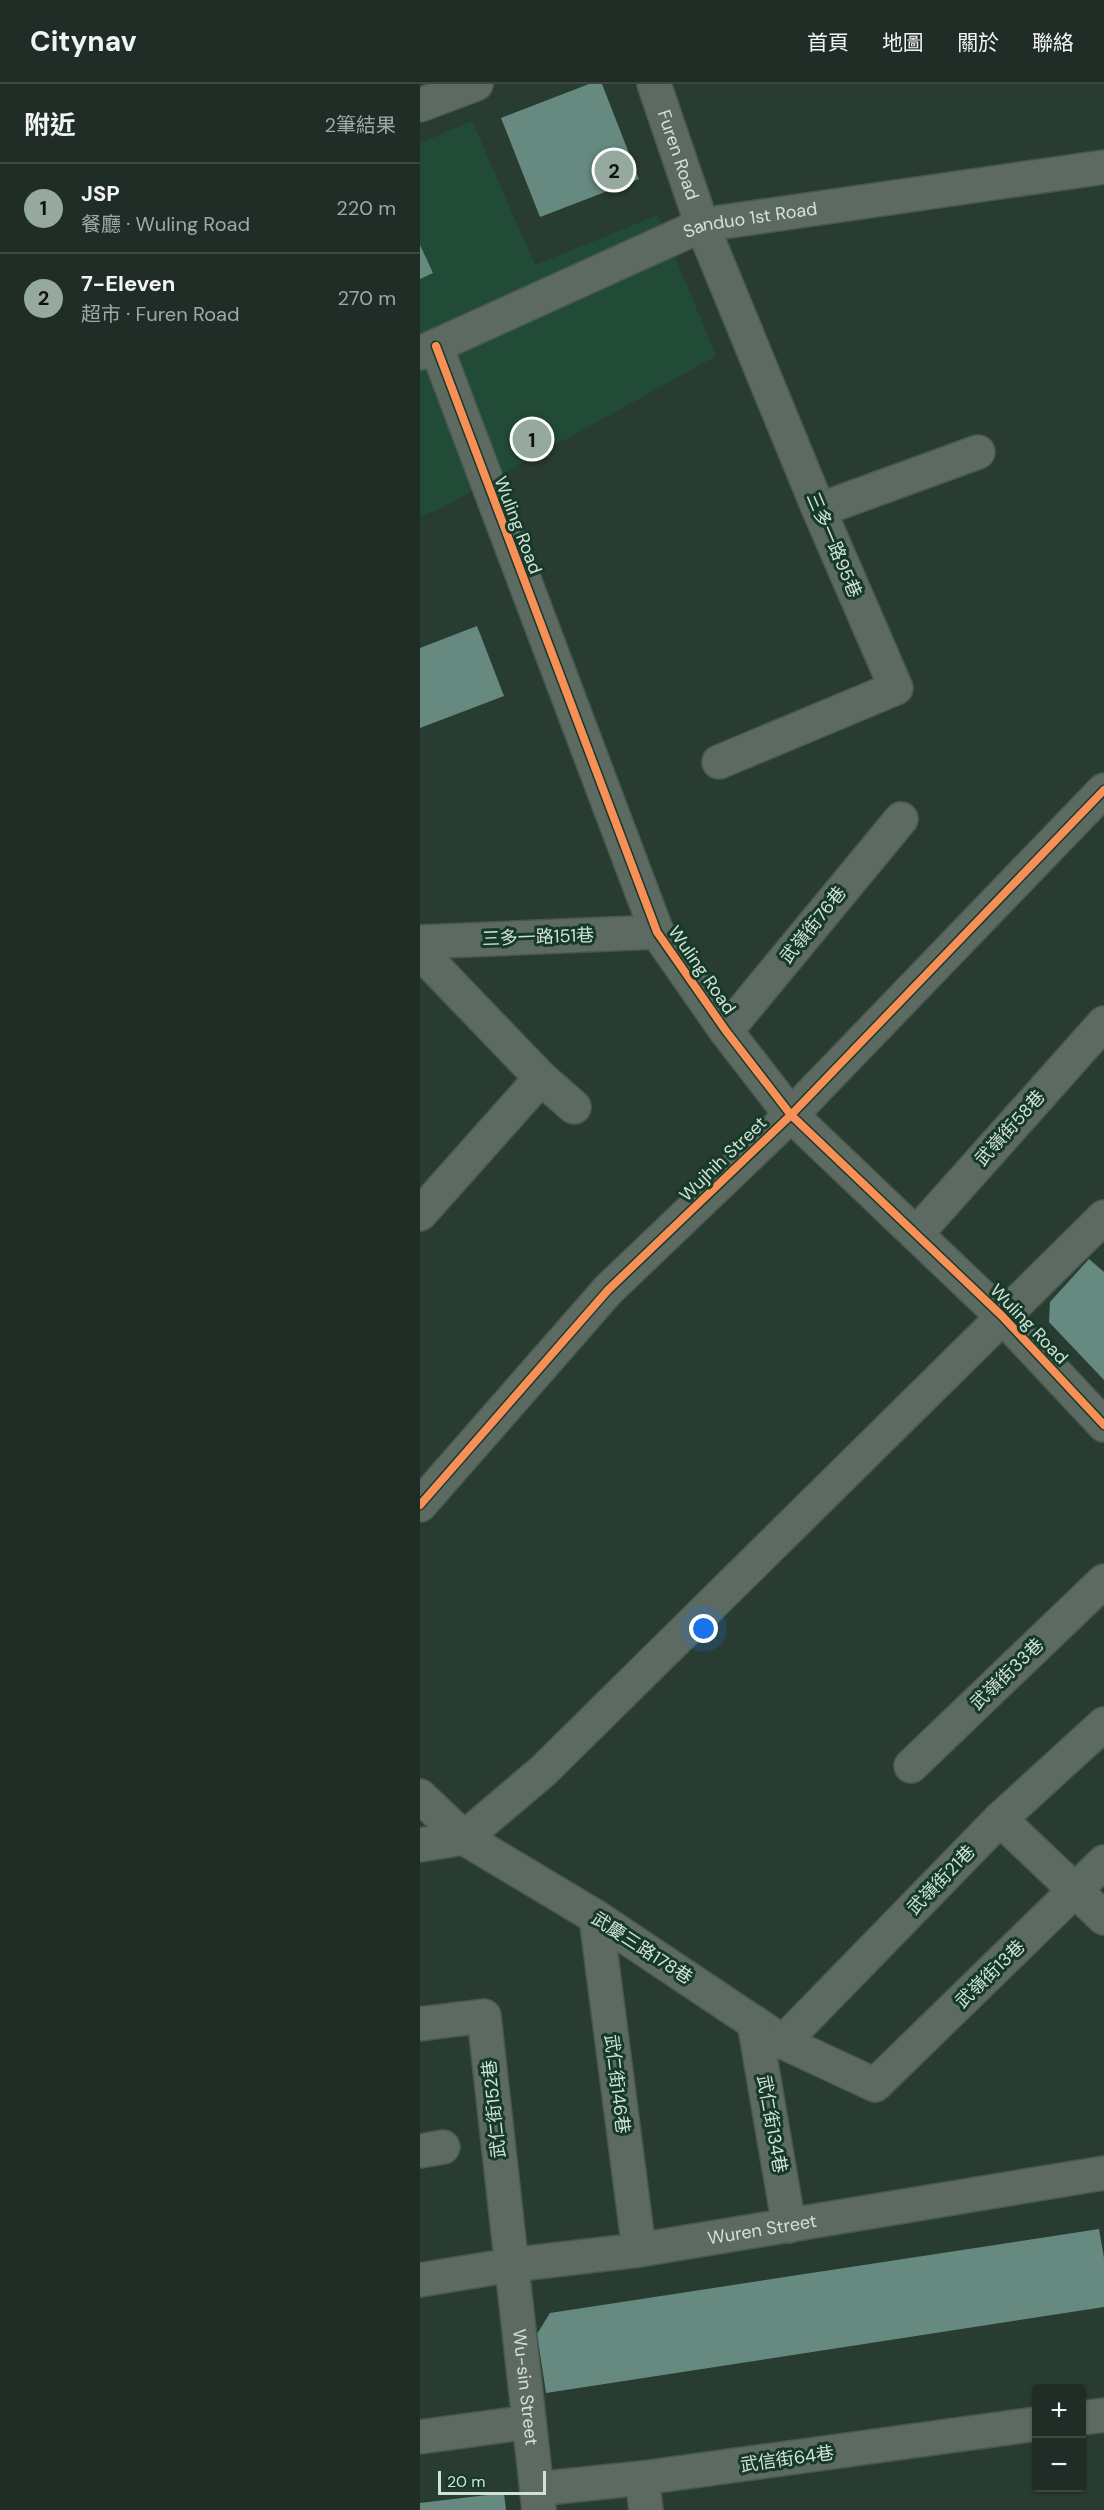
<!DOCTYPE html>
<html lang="zh-TW">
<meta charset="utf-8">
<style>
:root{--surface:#1f2d26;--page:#2c3932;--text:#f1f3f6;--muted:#a1a8a7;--line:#3c4943;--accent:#96a99e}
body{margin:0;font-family:"DM Sans","Noto Sans TC",sans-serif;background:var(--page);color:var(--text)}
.controls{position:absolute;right:18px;bottom:18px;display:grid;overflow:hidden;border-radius:6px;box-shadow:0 2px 4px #0004}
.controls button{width:54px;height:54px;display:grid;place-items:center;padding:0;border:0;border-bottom:2px solid var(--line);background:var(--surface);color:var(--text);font:30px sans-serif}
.scale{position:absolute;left:18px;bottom:15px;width:108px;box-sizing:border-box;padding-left:6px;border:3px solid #d0e3d8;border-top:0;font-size:16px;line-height:21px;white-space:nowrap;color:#d0e3d8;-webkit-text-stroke:4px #163928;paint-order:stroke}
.you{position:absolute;left:284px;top:1545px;width:21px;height:21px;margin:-15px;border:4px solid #fff;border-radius:50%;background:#1a73e8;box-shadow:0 0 0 9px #1a73e833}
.badge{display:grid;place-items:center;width:39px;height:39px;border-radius:50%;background:var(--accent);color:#111;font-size:20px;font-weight:700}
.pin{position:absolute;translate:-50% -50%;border:3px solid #fff;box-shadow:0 2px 6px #0006}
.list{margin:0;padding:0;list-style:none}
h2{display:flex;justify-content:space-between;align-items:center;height:78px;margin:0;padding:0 24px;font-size:26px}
h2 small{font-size:20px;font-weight:400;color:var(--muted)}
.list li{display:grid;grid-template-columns:39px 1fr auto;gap:18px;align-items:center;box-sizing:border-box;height:90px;padding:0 24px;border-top:2px solid var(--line)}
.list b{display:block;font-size:22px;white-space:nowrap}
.list p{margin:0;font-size:20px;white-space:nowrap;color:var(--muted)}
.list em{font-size:20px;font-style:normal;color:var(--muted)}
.map{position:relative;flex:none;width:684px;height:2426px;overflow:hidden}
header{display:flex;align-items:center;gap:36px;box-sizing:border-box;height:84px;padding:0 30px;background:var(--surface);border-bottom:2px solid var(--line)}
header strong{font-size:28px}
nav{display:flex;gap:33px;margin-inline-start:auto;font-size:21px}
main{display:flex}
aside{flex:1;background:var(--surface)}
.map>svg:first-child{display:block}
.built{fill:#214b36}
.building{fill:#668a80}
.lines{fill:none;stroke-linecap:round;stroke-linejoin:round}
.street-casing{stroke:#47584f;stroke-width:36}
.secondary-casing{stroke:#47584f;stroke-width:36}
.street{stroke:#5c6a62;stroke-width:33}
.secondary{stroke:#5c6a62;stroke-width:33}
.cycleway-casing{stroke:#163928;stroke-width:11}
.cycleway{stroke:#f78f57;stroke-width:8}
.labels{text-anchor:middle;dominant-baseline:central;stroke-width:6;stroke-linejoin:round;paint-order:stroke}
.street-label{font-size:18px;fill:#d0e3d8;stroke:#163928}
</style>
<header>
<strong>Citynav</strong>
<nav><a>首頁</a><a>地圖</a><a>關於</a><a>聯絡</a></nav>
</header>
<main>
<aside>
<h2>附近<small>2筆結果</small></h2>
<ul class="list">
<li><span class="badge">1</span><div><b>JSP</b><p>餐廳 · Wuling Road</p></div><em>220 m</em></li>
<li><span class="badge">2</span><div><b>7-Eleven</b><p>超市 · Furen Road</p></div><em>270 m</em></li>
</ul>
</aside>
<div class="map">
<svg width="684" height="2426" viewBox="0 0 684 2426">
<rect width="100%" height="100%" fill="#293c32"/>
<path class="built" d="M52,37l63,144 123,-50 58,141 -276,153 -20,7v-373z"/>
<g class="building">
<path d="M169,0h13l37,95 -99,38 -39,-99z"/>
<path d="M0,161l13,28 -13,6z"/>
<path d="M57,542l27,70 -84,32v-80z"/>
<path d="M669,1175l15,13v108l-55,-58 1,-20z"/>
<path d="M679,2145l5,29v49l-558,86 -9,-59 13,-21z"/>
<path d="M84,2409l2,17h-86v-7z"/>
</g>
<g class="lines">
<g class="street-casing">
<g id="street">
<path id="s1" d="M234,0l48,141 117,285 77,178 -177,74"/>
<path d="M0,21l56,-21"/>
<path d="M16,262l221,586 69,99 65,84 211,201 102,109"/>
<path d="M399,426l159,-58"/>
<path d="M0,858l237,-10"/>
<path d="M0,868l121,126 33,29"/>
<path d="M306,947l175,-212"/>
<path d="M0,1130l121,-136"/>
<path d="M497,1149l187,-210"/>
<path d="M0,1421l188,-215 183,-175 313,-325"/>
<path d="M491,1682l193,-185"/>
<path d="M0,1712l44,42 132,79 187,125 92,43 229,-223"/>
<path d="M580,1735l104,99"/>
<path d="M0,1761l44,-7 79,-67 561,-554"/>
<path d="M176,1833l43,333"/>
<path d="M334,1938l35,204"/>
<path id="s2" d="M0,1940l64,-8 55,494"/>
<path d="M363,1958l217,-223 104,-95"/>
<path d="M0,2067l23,-4"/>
<path id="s3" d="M0,2196l91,-15 128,-15 465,-77"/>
<path d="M662,2334l22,-3"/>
<path d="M0,2353l109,-15"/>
<path d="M222,2394l4,32"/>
<path d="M117,2405l105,-11 394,-54"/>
</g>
</g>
<g class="secondary-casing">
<g id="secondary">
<path id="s4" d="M0,269l282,-128 402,-58"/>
</g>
</g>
<use href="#street" class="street"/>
<use href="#secondary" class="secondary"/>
<g class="cycleway-casing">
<g id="cycleway">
<path d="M16,262l221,586 69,99 65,84 211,201 102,109"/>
<path d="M0,1421l188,-215 183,-175 313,-325"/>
</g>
</g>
<use href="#cycleway" class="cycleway"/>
</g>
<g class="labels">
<g class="street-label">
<text stroke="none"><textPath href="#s1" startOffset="75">Furen Road</textPath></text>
<text stroke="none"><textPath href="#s4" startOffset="358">Sanduo 1st Road</textPath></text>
<text transform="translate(98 441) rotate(69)">Wuling Road</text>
<text transform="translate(414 461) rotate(67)">三多一路95巷</text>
<text transform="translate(393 841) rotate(-51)">武嶺街76巷</text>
<text transform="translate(118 853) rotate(-2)">三多一路151巷</text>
<text transform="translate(282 886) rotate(55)">Wuling Road</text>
<text transform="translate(590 1044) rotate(-48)">武嶺街58巷</text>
<text transform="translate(303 1075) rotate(-44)">Wujhih Street</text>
<text transform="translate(609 1240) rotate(46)">Wuling Road</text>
<text transform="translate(587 1590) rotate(-44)">武嶺街33巷</text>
<text transform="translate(521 1796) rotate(-46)">武嶺街21巷</text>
<text transform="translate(222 1864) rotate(33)">武慶三路178巷</text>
<text transform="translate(570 1890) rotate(-44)">武嶺街13巷</text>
<text transform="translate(197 2000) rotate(83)">武仁街146巷</text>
<text transform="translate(74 2025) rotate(-96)">武仁街152巷</text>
<text transform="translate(352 2040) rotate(80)">武仁街134巷</text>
<text stroke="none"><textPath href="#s3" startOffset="346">Wuren Street</textPath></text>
<text stroke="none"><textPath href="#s2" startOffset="438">Wu-sin Street</textPath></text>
<text transform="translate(367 2375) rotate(-8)">武信街64巷</text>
</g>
</g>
</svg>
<div class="controls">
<button>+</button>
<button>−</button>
</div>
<div class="scale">20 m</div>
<div class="you"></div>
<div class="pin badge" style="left:112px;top:355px">1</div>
<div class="pin badge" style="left:194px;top:86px">2</div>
</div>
</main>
